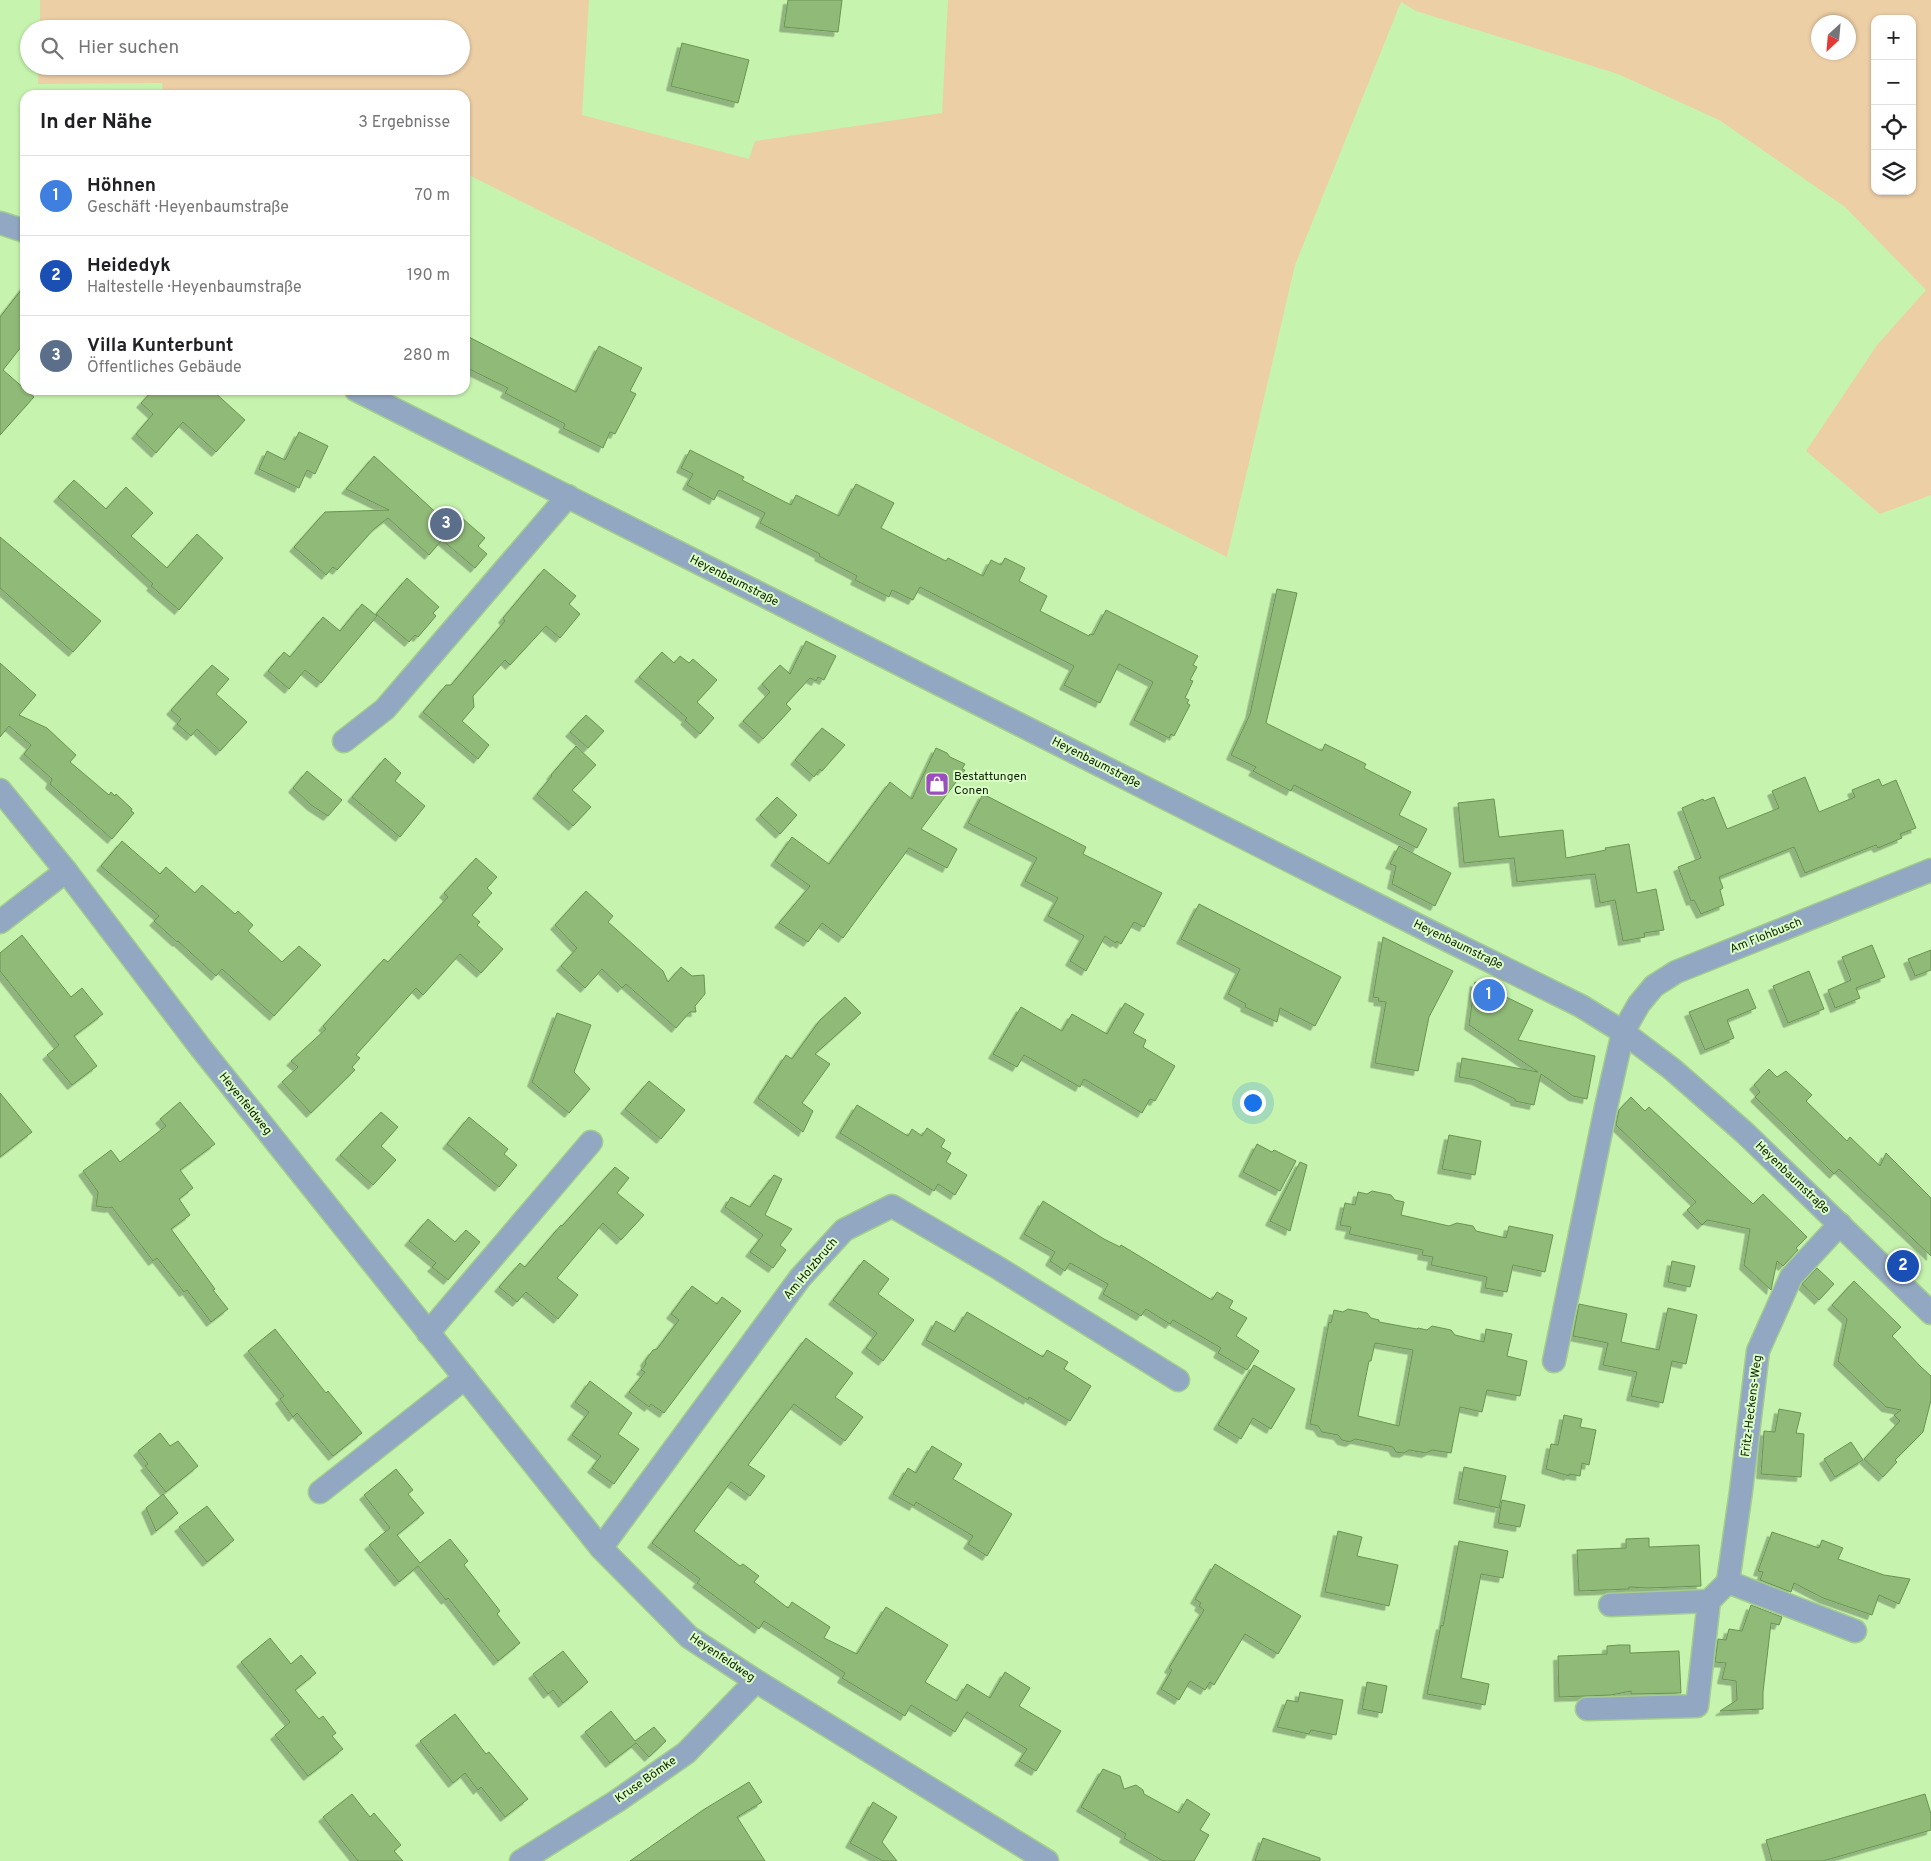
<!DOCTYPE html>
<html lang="de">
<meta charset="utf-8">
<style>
:root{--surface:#fff;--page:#f6f6f6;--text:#202124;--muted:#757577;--line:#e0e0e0;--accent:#1a73e8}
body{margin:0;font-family:Overpass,sans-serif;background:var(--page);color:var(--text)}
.controls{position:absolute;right:15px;top:15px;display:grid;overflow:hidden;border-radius:10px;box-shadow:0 1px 4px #0004}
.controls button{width:45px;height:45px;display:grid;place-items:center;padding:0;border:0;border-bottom:1px solid var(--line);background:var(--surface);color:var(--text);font:25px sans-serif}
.compass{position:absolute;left:1811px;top:15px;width:45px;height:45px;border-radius:50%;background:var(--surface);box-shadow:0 1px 4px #0004;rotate:206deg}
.you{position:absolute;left:1252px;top:1102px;width:18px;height:18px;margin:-12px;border:4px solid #fff;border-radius:50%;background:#1a73e8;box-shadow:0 0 0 8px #1a73e833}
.badge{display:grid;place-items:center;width:32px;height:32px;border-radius:50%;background:var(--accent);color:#fff;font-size:16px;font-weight:700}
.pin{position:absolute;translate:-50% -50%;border:2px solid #fff;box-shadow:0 1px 5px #0006}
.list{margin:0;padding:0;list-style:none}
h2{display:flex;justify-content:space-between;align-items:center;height:65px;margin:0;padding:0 20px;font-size:21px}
h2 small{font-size:16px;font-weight:400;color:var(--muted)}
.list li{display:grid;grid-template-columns:32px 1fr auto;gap:15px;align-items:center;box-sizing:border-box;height:80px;padding:0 20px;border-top:1px solid var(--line)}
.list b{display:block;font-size:19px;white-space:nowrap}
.list p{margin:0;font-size:16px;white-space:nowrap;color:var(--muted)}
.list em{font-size:16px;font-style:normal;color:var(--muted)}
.icon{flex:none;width:28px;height:28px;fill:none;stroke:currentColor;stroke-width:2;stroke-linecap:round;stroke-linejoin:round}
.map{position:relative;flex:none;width:1931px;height:1861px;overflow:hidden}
.search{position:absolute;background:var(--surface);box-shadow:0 1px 4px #0004;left:20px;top:20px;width:450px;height:55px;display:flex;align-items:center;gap:12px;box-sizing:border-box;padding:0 18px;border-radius:28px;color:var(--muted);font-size:19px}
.panel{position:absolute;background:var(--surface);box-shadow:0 1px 4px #0004;left:20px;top:90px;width:450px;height:305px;border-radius:15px}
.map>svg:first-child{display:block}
.green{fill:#edcfa6;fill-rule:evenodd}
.building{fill:#90ba78;stroke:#6a9352;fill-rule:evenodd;filter:url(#shadow)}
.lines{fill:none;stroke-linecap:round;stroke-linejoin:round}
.minor-casing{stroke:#a5cd8f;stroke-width:25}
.minor{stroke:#92a7c2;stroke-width:22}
.labels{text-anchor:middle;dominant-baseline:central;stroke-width:4;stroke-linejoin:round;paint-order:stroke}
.street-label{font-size:12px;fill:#0e1e04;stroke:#dafec6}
.poi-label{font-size:12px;fill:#0e1e04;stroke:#dafec6;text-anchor:start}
</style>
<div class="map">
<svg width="1931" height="1861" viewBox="0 0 1931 1861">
<defs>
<filter id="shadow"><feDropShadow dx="-4.5" dy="4.5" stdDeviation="0" flood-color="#0004"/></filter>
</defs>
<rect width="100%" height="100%" fill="#c6f4ae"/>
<path class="green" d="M40,0h549l-7,115 167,44 6,-18 187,-28 6,-113h983v495l-51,19 -74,-63 71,-106 49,-55 -81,-83 -126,-87 -101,-46 -202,-63 -15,-9 -106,263 -68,292 -762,-384v-78h-302l-1,-12 -124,1 1,-18h422v-37h-421zM1875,19h37v172h-37zM1818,22h30v30h-30z"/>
<g class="building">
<path d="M788,0h54l-4,32 -54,-5z"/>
<path d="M682,43l67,17 -11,43 -67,-17z"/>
<path d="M25,285v57l-22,28 31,27 -34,38v-118z"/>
<path d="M465,335l111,57 23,-46 43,22 -12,23 6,3 -21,40 -5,-2 -7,16 -40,-20 2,-4 -60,-31 3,-5 -43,-21z"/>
<path d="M153,390h59l33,30 -29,32 -33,-30 -27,31 -20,-19 17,-20 -12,-11z"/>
<path d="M299,432l29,14 -13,28 -8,-4 -8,18 -40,-19 8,-18 18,9z"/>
<path d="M690,450l54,27 -2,3 49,25 5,-10 43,21 17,-32 38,19 -13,25 65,33 2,-3 35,18 8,-16 10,5 4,-7 20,10 -6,13 28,15 -7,15 49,25 1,-2 3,1 13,-25 92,46 -5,9 4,2 -7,13 3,1 -8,17 4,2 -2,3 3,2 -16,31 -3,-2 -2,4 -35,-18 19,-38 -34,-18 -19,39 -36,-18 10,-19 -154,-79 -7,13 -21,-10 -3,7 -34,-17 2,-4 -38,-20 1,-2 -60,-31 5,-10 -46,-23 -5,10 -27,-15 6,-11 -12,-6z"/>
<path d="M374,456l79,72 9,-10 23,20 -7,8 9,8 -12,14 -33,-28 -13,15 -41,-37 -14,11 -37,41 -4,-3 -7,8 -32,-28 31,-35 64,-2 -43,-21z"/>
<path d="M74,480l32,29 20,-22 5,5 22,21 -22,23 36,32 30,-34 26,24 -44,52 -28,-24 2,-2 -95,-87z"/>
<path d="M0,537l101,84 -28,31 -73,-64z"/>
<path d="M544,569l32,27 -7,8 11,10 -20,24 -14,-12 -36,39 -5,-5 -32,36 1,11 -12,14 27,24 -11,14 -55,-47 23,-27h5l54,-64 -2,-3z"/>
<path d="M407,578l32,29 -6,6 3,3 -18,21 -3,-2 -6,7 -33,-28z"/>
<path d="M1277,589l20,4 -31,130 56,28 3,-7 41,20 -2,4 47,24 -12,23 28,14 -10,19 -123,-63 -3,6 -38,-20 3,-4 -25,-12 19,-41z"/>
<path d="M362,604l15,12 -56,67 -16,-13 -16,19 -21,-18 16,-19 6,5 33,-40 17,14z"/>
<path d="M806,641l30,15 -12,24 -6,-3 -2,4 -6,-3 -24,26 5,5 -28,30 -20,-18 27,-29 -8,-8 18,-19 10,9z"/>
<path d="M662,652l12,11 6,-7 9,7 4,-4 24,21 -20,22 17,16 -14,16 -15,-14 2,-2 -48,-41z"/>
<path d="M0,663l36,32 -17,20 28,13 29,27 -6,7 39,33 2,-3 4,4 1,-2 16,15 -1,2 3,2 -22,26 -62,-55 2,-5 -28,-25 7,-9 -22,-19 -9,11z"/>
<path d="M212,665l17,14 -13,15 31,28 -27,29 -23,-22 -6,7 -14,-12 4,-5 -10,-9z"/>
<path d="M586,715l18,16 -16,17 -18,-16z"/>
<path d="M822,728l23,17 -23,26 -2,-2 -6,8 -19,-17z"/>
<path d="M576,746l20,19 -24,25 19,17 -18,19 -36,-32 15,-18 -1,-1z"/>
<path d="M936,748l11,5 3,4 15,7 -3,5 3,1 -44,59 36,20 -10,19 -38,-20 -66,90 -21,-15 -14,19 -29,-19 31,-37 -35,-25 17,-24 37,27 61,-82 22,17z"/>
<path d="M385,758l16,15 -6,8 30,25 -25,31 -48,-40z"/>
<path d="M307,771l35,29 -14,16 -17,-11 -18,-17z"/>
<path d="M1805,777l14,35 36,-15 -3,-7 27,-11 3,7 14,-6 20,48 -16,6 2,4 -24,10 -2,-3 -71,28 -11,-26 -75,30 4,11 -3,2 4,15 -23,9 -7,-14 -3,1 -13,-34 23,-9 -19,-50 21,-9 1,2 10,-4 13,32 52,-21 -7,-17z"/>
<path d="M983,794l103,53 -3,7 79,39 -18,34 -10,-5 -13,22 -4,-3 -2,2 -10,-7 -19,35 -16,-10 14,-25 -36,-20 10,-18 -33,-17 12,-23 -69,-35z"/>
<path d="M777,797l20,18 -17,19 -20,-19z"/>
<path d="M1494,799l5,38 64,-7 3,28 40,-8 -1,-2 24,-4 8,49 19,-4 8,41 -20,3 1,4 -22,4 -8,-41 -15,3 -5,-29 -78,8 -3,-24 -50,5 -6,-60z"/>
<path d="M122,841l38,33 6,-7 29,26 7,-8 33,29 3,-3 15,14 -5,6 34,31 17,-16 22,19 -47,51 -52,-47 -6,7 -38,-35 -1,1 -23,-21 5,-5 -58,-50z"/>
<path d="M1399,846l52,27 -16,33 -43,-22 4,-18 -6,-2z"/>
<path d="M476,858l21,19 -10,11 5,5 -20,22 8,7 -3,3 26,24 -22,24 -21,-19 -37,41 -7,-7 -60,67 4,3 -8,9 3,3 -44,43 -29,-31 16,-15 -7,-6 35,-32 -3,-3 61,-67 4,3 60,-65 -4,-4z"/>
<path d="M586,891l27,25 -5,6 55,49 5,11 13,-15 11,9 12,-1 1,19 -10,12 1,6h-6l-14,16 -50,-44 -4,4 -20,-19 -17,19 -24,-22 16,-18 -22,-23z"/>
<path d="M1199,904l142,73 -26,49 -35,-18 -3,14 -32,-15 1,-3 -18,-10 12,-25 -59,-30z"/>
<path d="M22,935l49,62 11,-9 21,26 -29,22 23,30 -25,19 -25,-30 12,-10 -59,-74v-18z"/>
<path d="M1383,937l70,34 -24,46 -11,54 -43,-8 11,-61 -8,-1 1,-3 -6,-1z"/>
<path d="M1872,945l13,32 -29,11 4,10 -25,10 -7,-18 23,-10 -9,-23z"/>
<path d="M1931,950v20l-16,6 -7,-17z"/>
<path d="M1809,971l15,38 -36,14 -15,-37z"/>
<path d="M1475,982l58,28 -15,30 77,16 -8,43 -14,-3 -32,-22 -7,31 -19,-4v-2l-39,-19 -17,-3 3,-19 76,14 -69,-47z"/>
<path d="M1748,989l8,19 -29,12 7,18 -29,12 -16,-38z"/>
<path d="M845,997l16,16 -46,41 15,10 -28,39 11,8 -10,21 -45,-34 28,-43 6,4 28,-39z"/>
<path d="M1125,1003l19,11 -11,19 13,7 -3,7 32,19 -20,35 -5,-2 -8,14 -58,-34 -4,8 -56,-32 -7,12 -24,-13 28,-47 41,24 10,-17 35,20z"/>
<path d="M557,1013l34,12 -17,47 16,17 -21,24 -37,-31z"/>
<path d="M1769,1069l8,8 9,-6 26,24 -6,6 41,40 3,-4 30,29 6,-13 45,45v58l-92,-87 -5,5 -79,-77 5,-5 -6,-7z"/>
<path d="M649,1081l36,29 -24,29 -36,-30z"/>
<path d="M0,1093l32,39 -32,25z"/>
<path d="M1631,1097l14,14 4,-4 104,97 10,-10 44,43 -11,11 2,2 -15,16 -6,-5 -6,29 -27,-25 6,-36 -43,-9 -5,5 -15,-15 9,-8 -80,-77 3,-15z"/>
<path d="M180,1102l35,42 -35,26 13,18 -14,11 11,16 -19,14 44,60 -2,1 15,19 -17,13 -24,-32 -3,2 -27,-34 -4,3 -41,-54 -3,1 -13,-2 2,-14 -15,-21 28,-21 9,12 46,-36 -6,-7z"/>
<path d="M857,1105l51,31 4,-7 10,7 5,-8 18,12 -4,7 10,6 -5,9 21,13 -12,20 -17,-11 -4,7 -94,-58z"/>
<path d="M381,1112l17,15 -17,19 15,14 -23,25 -33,-30z"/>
<path d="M469,1117l39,32 -4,5 13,11 -18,22 -52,-43z"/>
<path d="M1449,1135l32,6 -6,34 -33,-6z"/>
<path d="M1257,1144l15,8 2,-2 22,11 -16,30 -37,-19z"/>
<path d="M1300,1162l7,3 -17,66 -20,-10z"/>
<path d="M615,1167l14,11 -12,15 27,22 -23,25 -18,-17 -46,55 21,17 -20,24 -32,-27 -9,10 -18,-15 21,-24 5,4 36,-42 1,1z"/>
<path d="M774,1175l8,4 -17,36 27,14 -12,16 6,5 -13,18 -23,-16 13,-17 -38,-28 6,-10 19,10z"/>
<path d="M1372,1191l19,4 4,5 9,2 -3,13 48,11 8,-3 16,3 3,5 30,7 3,-12 44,9 -8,37 -32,-7 -6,27 -22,-4 2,-11 -56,-12 2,-8 -11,-2 1,-5 -74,-16 2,-7 -11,-2 5,-22 10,2 3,-13 9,2z"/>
<path d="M1043,1201l61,38 16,8 1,-2 91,55 5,-8 16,9 -4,7 18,10 -11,18 23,15 -12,19 -29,-17 3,-5 -48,-28 -3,4 -24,-15 -5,7 -38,-22 5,-10 -38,-21 -5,8 -15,-10 5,-9 -31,-18z"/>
<path d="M428,1219l27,23 11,-12 14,12 -32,38 -16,-13 4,-4 -27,-22z"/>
<path d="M864,1260l25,19 -11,15 36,26 -31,41 -17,-13 11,-15 -44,-33z"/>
<path d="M1672,1261l23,5 -5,21 -22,-5z"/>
<path d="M1817,1268l17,16 -15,16 -17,-16z"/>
<path d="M1854,1281l47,46 -9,9 28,30 11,10v24l-8,32 -28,28 2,2 -14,15 -19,-18 36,-38 -6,-6 7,-5 -15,-3 -48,-46 9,-42 -15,-14z"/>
<path d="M692,1286l25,18 5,-7 19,14 -77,102 -13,-9 -2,3 -20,-15 16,-20 -4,-2 5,-6 -1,-3 8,-11 4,-1 22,-29 -8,-6z"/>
<path d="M1579,1304l48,10 -6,28 38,8 9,-42 29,7 -11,49 -14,-3 -9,42 -32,-7 6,-24 -34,-7 5,-22 -35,-7z"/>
<path d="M1348,1309l19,4 4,5 8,2v2l38,7 1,-1 9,2 5,-4 19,4 4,5 29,7 2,-13 26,5 -5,22 20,5 -7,35 -33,-6 -5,22 -22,-5 -9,46 -19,-3 -6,3 -17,-3 -5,3 -8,-1 -3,-5 -38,-8 -5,3 -8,-2 -4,-5 -16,-3 -4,-6 -8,-2 19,-102 2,1 3,-13 9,2zM1375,1343l38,7 -14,76 -41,-10 11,-55h2z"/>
<path d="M967,1312l76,45 4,-7 21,12 -4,7 27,17 -21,35 -41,-24 -1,3 -102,-60 10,-19 19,11z"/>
<path d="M275,1329l51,64 2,-2 34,42 -29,23 -36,-43 -4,4 -13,-18 4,-3 -36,-45z"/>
<path d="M806,1338l47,35 -18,24 28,20 -18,24 -51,-37 -46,61 17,11 -15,20 -19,-14 -37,49 46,35 3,-2 16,12 -5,6 34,26 4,-6 38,25 -6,11 33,16 29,-47 62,38 -23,37 32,19 10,-17 23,14 15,-26 25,16 -11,18 42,25 -25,40 -17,-10 8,-12 -60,-37 -12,20 -44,-27 -6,11 -63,-38 3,-5 -81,-52 -5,8 -62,-46 3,-4 -48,-36z"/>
<path d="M1254,1365l41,24 -24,40 -18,-11 -12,21 -23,-14z"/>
<path d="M590,1381l42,32 -14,21 21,15 -25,35 -22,-16 9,-12 -29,-21 17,-23 -14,-10z"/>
<path d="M1779,1409l22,4 -5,20 8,1 -3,43 -40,-3 3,-43 11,1z"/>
<path d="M1564,1415l18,4 -2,8 16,3 -7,35 -7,-2 -2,13 -11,-2v2l-23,-7 5,-25 7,1z"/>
<path d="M160,1433l10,13 8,-5 20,25 -32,26 -21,-26 3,-2 -10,-13z"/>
<path d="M1851,1442l12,18 -28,17 -11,-18z"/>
<path d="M932,1446l30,18 -9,15 59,35 -25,42 -19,-12 5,-8 -57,-34 -2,4 -21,-12 15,-26 8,5z"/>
<path d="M1464,1467l42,9 -7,32 -41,-9z"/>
<path d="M396,1469l17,21 -5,4 16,19 -27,22 23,28 30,-24 18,22 -4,4 36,46 -3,3 23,29 -22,18 -50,-63 -2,2 -28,-34 -19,16 -30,-37 21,-17 -26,-33z"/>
<path d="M163,1494l15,19 -22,18 -10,-23z"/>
<path d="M1502,1500l23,5 -5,22 -22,-4z"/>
<path d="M207,1506l27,34 -27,22 -28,-35z"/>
<path d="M1338,1531l24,6 -5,19 41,9 -9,41 -64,-14z"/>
<path d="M1772,1532l47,16 3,-8 21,8 -5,11 46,16 26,4 -11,25 -20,-9 -7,20 -49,-17 -29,-15 -3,9 -31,-12 3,-8 -5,-1z"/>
<path d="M1649,1538v9l50,-2 2,41 -53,2 -19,-1v2l-50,2 -2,-41 49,-2v-9z"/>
<path d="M1459,1541l49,10 -5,27 -22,-4 -20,104 28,6 -4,21 -58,-11 14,-69 2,1 2,-10z"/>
<path d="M1215,1564l86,52 -23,38 -33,-20 -31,51 -4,-3 -5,8 -15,-9 -11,19 -18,-11 11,-19 -3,-2 35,-58 -5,-4 2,-3 -6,-4z"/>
<path d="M1751,1605l31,12 -3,8 -8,-2 -8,69v17l-43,2 17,-11 -1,-19 -14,-2 4,-16 -11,-1 3,-23 8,1 3,-11 13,2z"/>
<path d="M270,1638l21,26 10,-9 15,18 -21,17 24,29 4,-3 13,17 -4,3 11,13 -35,27 -33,-41 15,-13 -49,-60z"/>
<path d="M1619,1645h11v8l49,-2 2,42 -50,1v-3l-20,4 -52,2 -1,-41 49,-2v-8z"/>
<path d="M563,1651l25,31 -25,21 -10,-13 -5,4 -15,-20z"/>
<path d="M1367,1682l20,4 -5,27 -20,-4z"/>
<path d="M1300,1692l43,8 -7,35 -25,-5 -2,4 -32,-7 10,-27 11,2z"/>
<path d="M611,1711l24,30 19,-14 12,14 -17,16 -13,-14 -26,20 -25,-31z"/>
<path d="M455,1714l31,40 3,-2 39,47 -23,18 -24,-30 -3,3 -13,-17 -12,10 -33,-42z"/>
<path d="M1103,1769l17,7 4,13 12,-4 7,5 1,4 35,19 8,-14 23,15 -10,16 9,5 -15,26h-31l-39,-23 2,-4 -45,-27z"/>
<path d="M749,1782l13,20 -25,15 28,44h-135l73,-51z"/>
<path d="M352,1794l18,23 4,-4 27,32 -7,6 9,10h-45l-35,-44z"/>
<path d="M1925,1794l6,20v16l-108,31h-51l-6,-21z"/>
<path d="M873,1802l24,15 -15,25 15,19h-14l-33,-18z"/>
<path d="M1263,1838l57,20v3h-65z"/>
</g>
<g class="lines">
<g class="minor-casing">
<g id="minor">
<path d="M0,223l25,8"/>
<path d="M356,390l1075,542 150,74 42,26 49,37 73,64 186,180"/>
<path d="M344,741l41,-32 183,-213"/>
<path d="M0,790l66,81 134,176 401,501 88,89 67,44 291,180"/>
<path d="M0,922l66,-51"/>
<path d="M1840,1224l-49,53 -33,74 -17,140 -13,91 127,49"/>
<path d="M428,1333l163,-191"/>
<path d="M1554,1361l52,-254 17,-75 16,-28 15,-18 22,-14 255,-102"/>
<path d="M320,1492l145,-114"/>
<path d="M601,1548l199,-270 44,-48 48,-24 103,60 183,114"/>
<path d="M1610,1605l99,-4"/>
<path d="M1587,1709l110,-3 12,-105 19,-19"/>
<path d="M521,1861l96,-60 69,-48 70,-72"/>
</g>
</g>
<use href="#minor" class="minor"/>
</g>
<defs>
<g id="shop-square" transform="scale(1.25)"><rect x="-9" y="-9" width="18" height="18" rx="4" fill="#9d4ebe" stroke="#dafec6"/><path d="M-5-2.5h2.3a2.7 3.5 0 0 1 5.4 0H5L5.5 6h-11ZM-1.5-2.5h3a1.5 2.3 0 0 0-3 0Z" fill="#fff"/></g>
</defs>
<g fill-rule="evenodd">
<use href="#shop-square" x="937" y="784"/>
</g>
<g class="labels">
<g class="street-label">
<text transform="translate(734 581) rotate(27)">Heyenbaumstraße</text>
<text transform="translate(1096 763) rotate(27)">Heyenbaumstraße</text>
<text transform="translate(1766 936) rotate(-22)">Am Flohbusch</text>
<text transform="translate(1458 945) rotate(26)">Heyenbaumstraße</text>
<text transform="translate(245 1104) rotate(51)">Heyenfeldweg</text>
<text transform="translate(1792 1178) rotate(44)">Heyenbaumstraße</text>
<text transform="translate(811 1269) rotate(-50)">Am Holzbruch</text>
<text transform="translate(1752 1406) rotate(-83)">Fritz-Heckens-Weg</text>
<text transform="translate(722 1658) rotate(34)">Heyenfeldweg</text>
<text transform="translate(646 1780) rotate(-35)">Kruse Bömke</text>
</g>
<g class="poi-label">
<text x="954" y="777">Bestattungen<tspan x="954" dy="14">Conen</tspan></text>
</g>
</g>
</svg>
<div class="controls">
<button>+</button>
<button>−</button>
<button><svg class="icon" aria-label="locate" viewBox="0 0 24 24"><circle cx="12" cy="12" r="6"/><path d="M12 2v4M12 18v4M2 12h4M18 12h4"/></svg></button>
<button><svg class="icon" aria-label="layers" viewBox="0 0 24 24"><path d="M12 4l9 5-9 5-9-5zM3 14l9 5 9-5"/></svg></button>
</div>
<svg class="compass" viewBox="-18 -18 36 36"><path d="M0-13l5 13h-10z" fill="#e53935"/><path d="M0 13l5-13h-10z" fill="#757577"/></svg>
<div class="you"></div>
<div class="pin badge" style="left:1489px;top:995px;background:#3f7fe0">1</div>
<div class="pin badge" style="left:1903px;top:1266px;background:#1a4fb4">2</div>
<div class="pin badge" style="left:446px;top:524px;background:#5c6f8a">3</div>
<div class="search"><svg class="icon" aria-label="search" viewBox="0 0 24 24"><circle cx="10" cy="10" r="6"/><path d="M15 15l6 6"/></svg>Hier suchen</div>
<section class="panel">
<h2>In der Nähe<small>3 Ergebnisse</small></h2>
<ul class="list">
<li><span class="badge" style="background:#3f7fe0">1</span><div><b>Höhnen</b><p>Geschäft · Heyenbaumstraße</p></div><em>70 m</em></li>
<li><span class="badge" style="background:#1a4fb4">2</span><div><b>Heidedyk</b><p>Haltestelle · Heyenbaumstraße</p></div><em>190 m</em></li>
<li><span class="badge" style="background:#5c6f8a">3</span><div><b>Villa Kunterbunt</b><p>Öffentliches Gebäude</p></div><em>280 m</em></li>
</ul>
</section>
</div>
